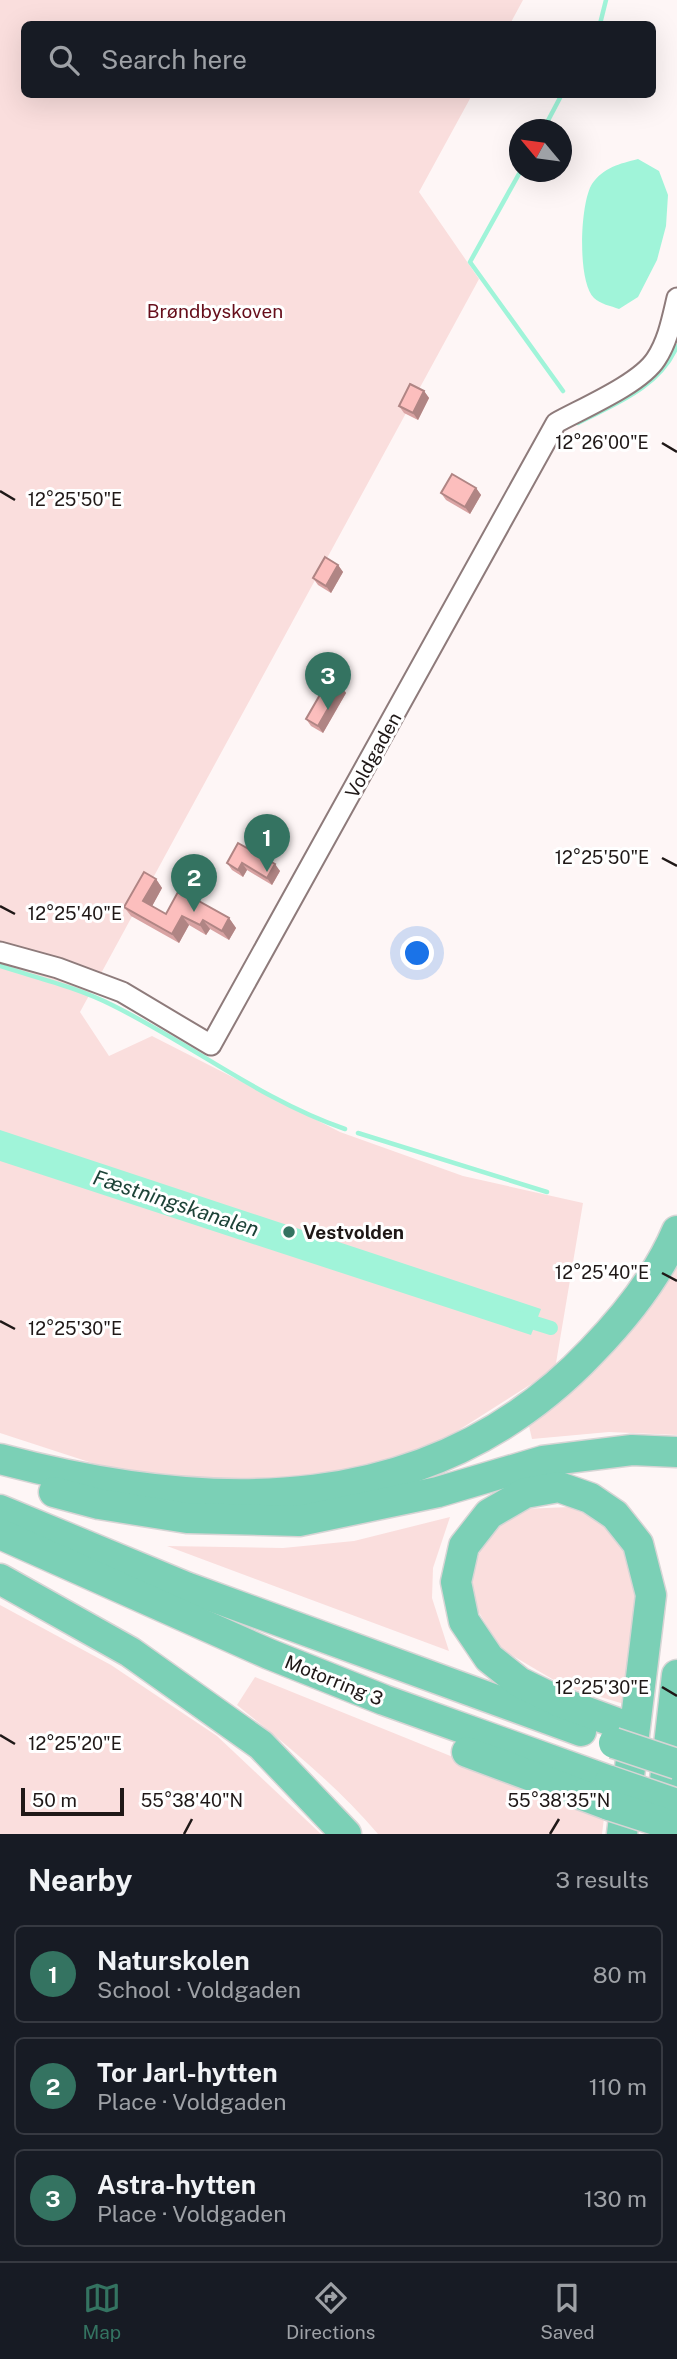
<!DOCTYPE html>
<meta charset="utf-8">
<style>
:root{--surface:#171b24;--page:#20242c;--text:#f1f3f6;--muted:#9ea1a6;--line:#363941;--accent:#347361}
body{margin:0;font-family:"Public Sans",sans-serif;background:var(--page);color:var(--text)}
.compass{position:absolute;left:509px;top:119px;width:63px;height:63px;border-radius:50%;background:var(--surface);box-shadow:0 7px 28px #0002;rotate:299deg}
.scale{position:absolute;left:21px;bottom:18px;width:103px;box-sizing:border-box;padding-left:7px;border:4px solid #1f1817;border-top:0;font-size:19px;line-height:24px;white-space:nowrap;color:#1f1817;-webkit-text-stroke:5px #fff;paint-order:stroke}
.you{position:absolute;left:418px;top:954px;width:24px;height:24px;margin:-18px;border:5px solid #fff;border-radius:50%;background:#1a73e8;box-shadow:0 0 0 10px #1a73e833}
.badge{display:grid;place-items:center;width:46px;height:46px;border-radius:50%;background:var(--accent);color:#fff;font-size:23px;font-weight:700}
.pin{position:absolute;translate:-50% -58px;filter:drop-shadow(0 2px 4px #0008)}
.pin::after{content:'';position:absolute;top:37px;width:24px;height:21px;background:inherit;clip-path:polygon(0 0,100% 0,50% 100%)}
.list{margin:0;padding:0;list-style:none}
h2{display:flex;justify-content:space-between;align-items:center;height:91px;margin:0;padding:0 28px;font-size:30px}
h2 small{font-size:23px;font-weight:400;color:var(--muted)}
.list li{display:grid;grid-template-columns:46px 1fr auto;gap:21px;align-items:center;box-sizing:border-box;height:98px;margin:0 14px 14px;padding:0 14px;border:2px solid var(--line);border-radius:10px}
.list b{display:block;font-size:26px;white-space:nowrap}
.list p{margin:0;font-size:23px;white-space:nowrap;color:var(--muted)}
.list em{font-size:23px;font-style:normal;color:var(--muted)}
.icon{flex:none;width:38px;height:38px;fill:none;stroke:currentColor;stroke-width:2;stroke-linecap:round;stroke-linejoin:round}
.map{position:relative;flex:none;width:677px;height:1834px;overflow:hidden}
.search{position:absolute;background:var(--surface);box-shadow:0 7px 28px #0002;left:21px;right:21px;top:21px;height:77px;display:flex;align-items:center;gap:18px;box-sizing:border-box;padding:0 24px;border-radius:10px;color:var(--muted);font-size:26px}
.sheet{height:427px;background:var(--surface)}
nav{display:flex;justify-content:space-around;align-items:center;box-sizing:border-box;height:98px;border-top:2px solid var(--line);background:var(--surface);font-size:19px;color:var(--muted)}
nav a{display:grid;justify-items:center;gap:4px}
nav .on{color:var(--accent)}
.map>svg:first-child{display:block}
.green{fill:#fadedd}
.water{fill:#a0f4d9}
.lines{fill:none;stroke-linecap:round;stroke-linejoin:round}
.stream{stroke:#a0f4d9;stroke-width:4.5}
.canal{stroke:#a0f4d9;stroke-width:14}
.minor-casing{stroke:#8e7b7b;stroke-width:23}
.highway-casing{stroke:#d7d5d5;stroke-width:33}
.minor{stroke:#fff;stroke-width:19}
.highway{stroke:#7bd0b6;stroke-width:30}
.highway-bridge-casing{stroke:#d7d5d5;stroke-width:33;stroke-linecap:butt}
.highway-bridge{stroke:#7bd0b6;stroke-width:30}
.wall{fill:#d9a3a3}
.shaded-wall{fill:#b08584}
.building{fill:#fcbebd;stroke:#b08584;stroke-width:2}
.ticks{fill:none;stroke:#1f1817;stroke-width:2.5}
.poi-dot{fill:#347361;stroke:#fff;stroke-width:2.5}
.labels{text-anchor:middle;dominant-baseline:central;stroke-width:6;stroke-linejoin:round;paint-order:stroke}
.park-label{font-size:19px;fill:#660e1b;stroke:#fff}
.street-label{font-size:19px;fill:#1f1817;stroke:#fff}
.poi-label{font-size:19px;font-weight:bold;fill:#1f1817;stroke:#fff;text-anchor:start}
.water-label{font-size:21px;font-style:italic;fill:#1d4338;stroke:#fff}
.ticks-label{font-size:18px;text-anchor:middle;fill:#1f1817;stroke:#fff;stroke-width:6;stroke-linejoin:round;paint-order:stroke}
</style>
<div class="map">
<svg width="677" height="1834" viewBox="0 0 677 1834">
<rect width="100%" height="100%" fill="#fef6f6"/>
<g class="green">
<path d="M0,0h523l-13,24h-486v70l448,1 -53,97 60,87 -399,733 29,44 43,-20 188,96 123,44 120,27 -28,166 -118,75 -124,38 -178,-5 -135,-44z"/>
<path d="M677,1267v168l-68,-3 -77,7 -3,-13 67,-57 43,-47z"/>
<path d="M570,1507c18,8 37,16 49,32 30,39 11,120 5,165l-60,-18 -63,-37 -26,-43 -3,-30 9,-28 18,-24 24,-15z"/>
<path d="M450,1517l-17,51 -1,30 17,53 -282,-105 116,2 71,-7z"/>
<path d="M0,1605l111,60 106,71 104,98h-321z"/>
<path d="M255,1677l349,141 -2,16h-224c-42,-49 -91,-89 -141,-129z"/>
</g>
<g class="water">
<path d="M638,159l21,12 9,24 -2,31 -9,34 -19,37 -19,12c-8,-3 -19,-5 -25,-11 -17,-16 -14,-95 -2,-114 12,-17 27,-20 46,-25z"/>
<path d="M0,1130l541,179 -10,26 -531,-174z"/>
</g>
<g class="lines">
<g class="stream">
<path d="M600,24l6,-24"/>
<path d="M543,130l19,-36"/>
<path d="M520,172l-50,90 93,129"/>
<path d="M578,423c37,-19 82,-36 99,-77"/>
<path d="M0,966c37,12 77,21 112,39 79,39 149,95 233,124"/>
<path d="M358,1133l189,59"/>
</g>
<path class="canal" d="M519,1318l32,10"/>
<g class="minor-casing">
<path id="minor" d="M0,952l58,16 64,24 89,53 345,-622c27,-15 84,-39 100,-64 12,-18 16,-40 21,-61"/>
</g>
<g class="highway-casing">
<g id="highway">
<path d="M0,1459c211,56 431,62 592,-108 34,-35 66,-75 85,-120"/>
<path d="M54,1492l45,12 88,14 112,3 139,-29 105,-31 89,-11 45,2"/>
<path d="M0,1510l186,77 395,144"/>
<path d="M0,1534l269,120 115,46 226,81"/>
<path d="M0,1579l130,73 131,93 85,89"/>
<path d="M617,1723l-57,-21 -41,-20 -30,-24 -25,-37 -8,-39 8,-36 25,-32 36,-21 34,-6 31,11 25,17 23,29 13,51 -29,239"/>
<path d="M467,1752l142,53"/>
<path d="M660,1824l17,-149"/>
</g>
</g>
<use href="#minor" class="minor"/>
<use href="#highway" class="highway"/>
<g class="highway-bridge-casing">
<g id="highway-bridge">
<path d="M614,1743l63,21"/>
<path d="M610,1781l67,23"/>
<path d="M609,1805l68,22"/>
</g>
</g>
<use href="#highway-bridge" class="highway-bridge"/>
</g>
<g class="wall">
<path d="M424,391l5,7 -11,22 -14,-7 -5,-7z"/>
<path d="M476,488l5,7 -11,19 -24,-14 -5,-7z"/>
<path d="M338,565l5,7 -12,21 -13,-8 -5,-7z"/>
<path d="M341,686l5,7 -23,40 -12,-7 -5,-7z"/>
<path d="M238,843l42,28 -8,14 -25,-15 -4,7 -11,-7 -5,-7z"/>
<path d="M156,879l6,9 -10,18 14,8 63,4 7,10 -7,12 -19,-11 -4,6 -17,-10 -10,18 -48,-27 -7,-9z"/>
</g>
<g class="shaded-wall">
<path d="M424,391l5,7 -11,22 -5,-7z"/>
<path d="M476,488l5,7 -11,19 -5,-7z"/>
<path d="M338,565l5,7 -12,21 -5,-7z"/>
<path d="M341,686l5,7 -23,40 -5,-7z"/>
<path d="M242,863l5,7 -4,7 -5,-7z"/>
<path d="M275,864l5,7 -8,14 -5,-7z"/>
<path d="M156,879l6,9 -12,22 -7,-9z"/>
<path d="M182,916l7,9 -10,18 -7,-9z"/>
<path d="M229,918l7,10 -7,12 -7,-9z"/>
<path d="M203,920l7,9 -4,6 -6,-10z"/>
</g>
<g class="building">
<path d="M410,384l14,7 -11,22 -14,-7z"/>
<path d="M452,474l24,14 -11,19 -24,-14z"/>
<path d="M325,557l13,8 -12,21 -13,-8z"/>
<path d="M329,679l12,7 -23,40 -12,-7z"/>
<path d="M238,843l37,21 -8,14 -25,-15 -4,7 -11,-7z"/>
<path d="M144,872l12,7 -13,22 23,13 13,-24 50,28 -7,13 -19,-11 -3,5 -18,-9 -10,18 -48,-27z"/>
</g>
<path class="ticks" d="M662,443l15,9M0,491l15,9M662,858l15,8M0,906l15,8M662,1273l15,8M0,1321l15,8M662,1687l15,9M0,1735l15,9M184,1834l8,-15M550,1834l9,-15"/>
<circle class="poi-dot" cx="289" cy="1232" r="7"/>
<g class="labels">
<g class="park-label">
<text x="215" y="311">Brøndbyskoven</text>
</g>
<g class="street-label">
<text transform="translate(373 755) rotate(-61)">Voldgaden</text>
<text transform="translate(334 1680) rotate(22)">Motorring 3</text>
</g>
<g class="poi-label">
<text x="303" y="1232">Vestvolden</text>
</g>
<g class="water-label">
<text transform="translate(176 1203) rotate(18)">Fæstningskanalen</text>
</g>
</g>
<g class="ticks-label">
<text x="602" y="449">12°26'00"E</text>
<text x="75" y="506">12°25'50"E</text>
<text x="602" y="864">12°25'50"E</text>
<text x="75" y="920">12°25'40"E</text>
<text x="602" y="1279">12°25'40"E</text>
<text x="75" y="1335">12°25'30"E</text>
<text x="602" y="1694">12°25'30"E</text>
<text x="75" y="1750">12°25'20"E</text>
<text x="192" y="1807">55°38'40"N</text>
<text x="559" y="1807">55°38'35"N</text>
</g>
</svg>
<svg class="compass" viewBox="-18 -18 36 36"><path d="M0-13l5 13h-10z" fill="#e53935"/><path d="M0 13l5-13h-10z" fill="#9ea1a6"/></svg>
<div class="scale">50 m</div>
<div class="you"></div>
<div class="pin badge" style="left:267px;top:872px">1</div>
<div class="pin badge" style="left:194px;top:912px">2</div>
<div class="pin badge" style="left:328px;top:710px">3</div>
<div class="search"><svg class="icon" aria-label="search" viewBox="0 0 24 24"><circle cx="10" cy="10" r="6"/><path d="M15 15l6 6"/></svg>Search here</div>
</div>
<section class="sheet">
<h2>Nearby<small>3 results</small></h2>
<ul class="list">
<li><span class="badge">1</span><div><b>Naturskolen</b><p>School · Voldgaden</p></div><em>80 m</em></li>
<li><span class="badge">2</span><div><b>Tor Jarl-hytten</b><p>Place · Voldgaden</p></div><em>110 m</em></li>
<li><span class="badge">3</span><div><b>Astra-hytten</b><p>Place · Voldgaden</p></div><em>130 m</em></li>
</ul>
</section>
<nav>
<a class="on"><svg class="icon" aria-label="map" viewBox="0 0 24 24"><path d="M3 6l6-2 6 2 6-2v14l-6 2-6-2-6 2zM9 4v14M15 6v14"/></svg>Map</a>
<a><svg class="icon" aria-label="directions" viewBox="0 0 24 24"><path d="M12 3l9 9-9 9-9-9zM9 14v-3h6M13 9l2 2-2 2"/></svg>Directions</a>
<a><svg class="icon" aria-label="saved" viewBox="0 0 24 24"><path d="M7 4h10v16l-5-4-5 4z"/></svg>Saved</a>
</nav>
